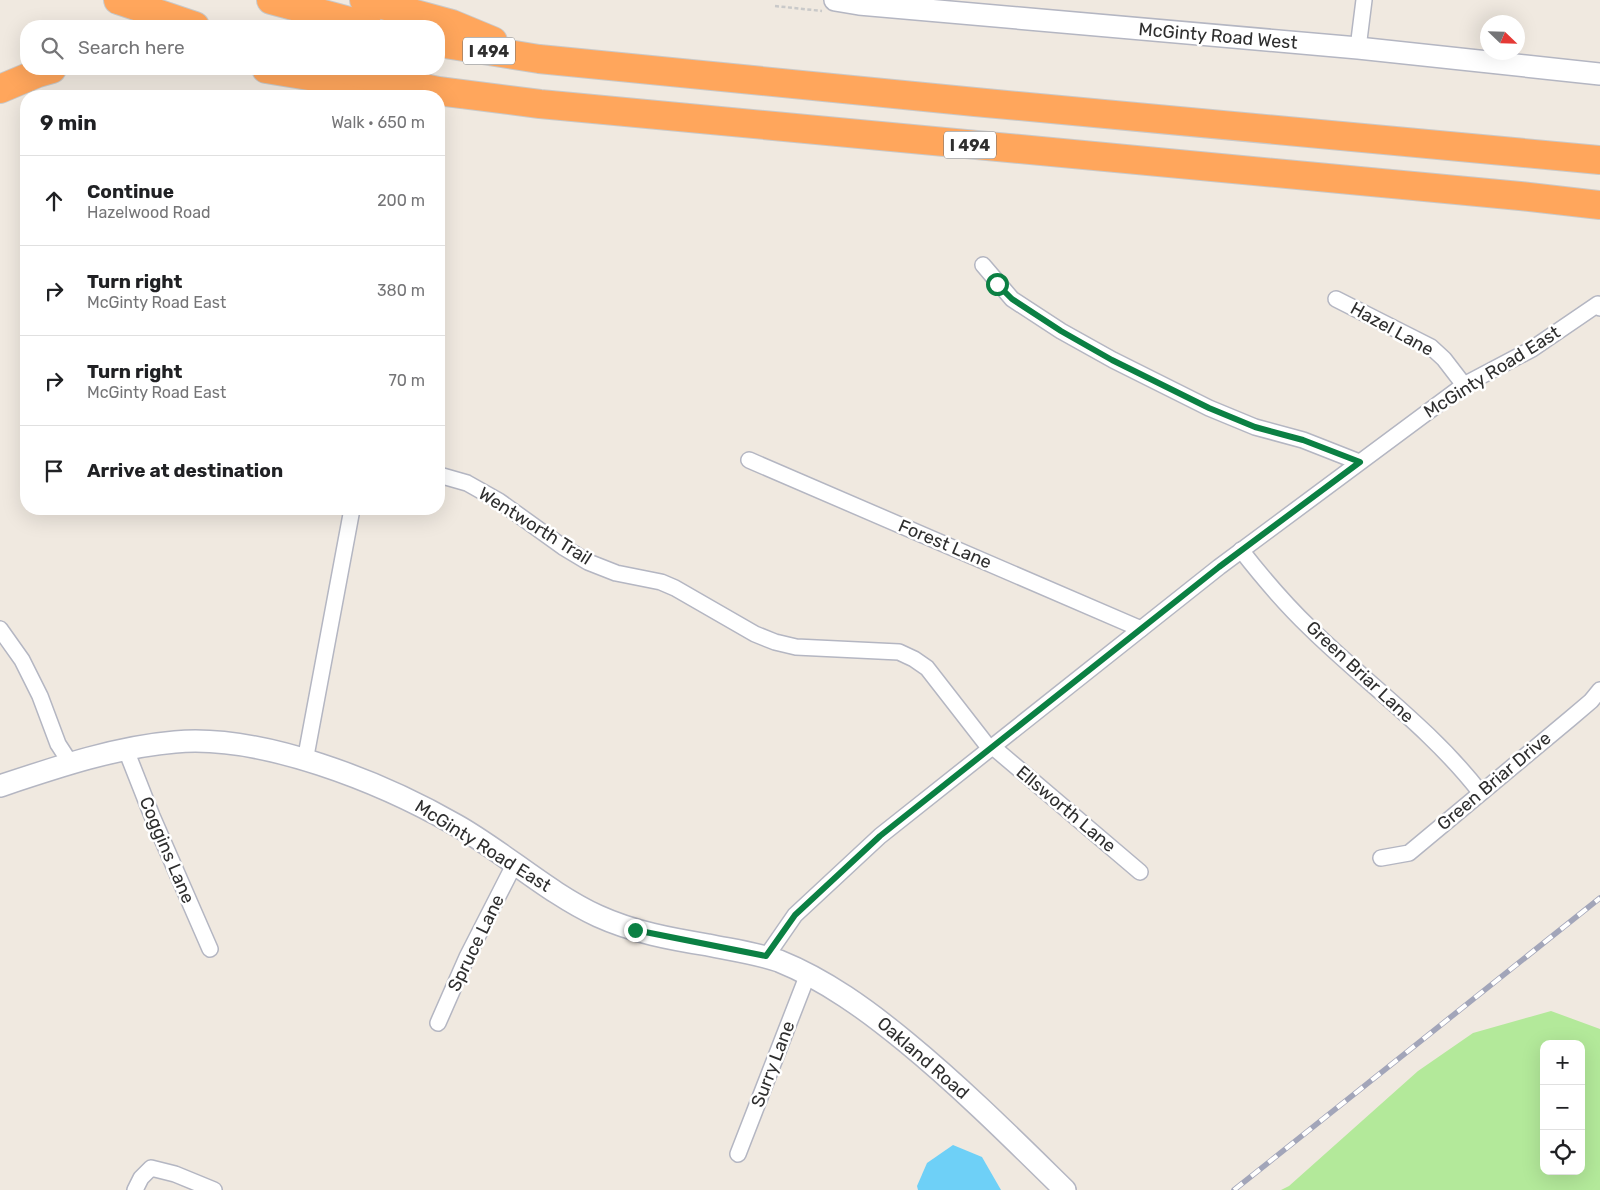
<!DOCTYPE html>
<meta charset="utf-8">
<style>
:root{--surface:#fff;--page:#f2f2f2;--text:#202124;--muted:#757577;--line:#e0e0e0}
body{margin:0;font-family:Rubik,sans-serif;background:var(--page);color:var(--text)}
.controls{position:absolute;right:15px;bottom:15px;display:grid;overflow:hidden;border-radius:10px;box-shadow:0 5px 20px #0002}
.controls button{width:45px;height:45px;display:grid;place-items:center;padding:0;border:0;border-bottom:1px solid var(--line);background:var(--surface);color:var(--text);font:25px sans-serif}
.compass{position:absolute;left:1480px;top:15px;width:45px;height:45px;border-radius:50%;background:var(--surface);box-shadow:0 5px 20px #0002;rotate:113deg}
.stop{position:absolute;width:15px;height:15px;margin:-11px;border:4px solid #0b8043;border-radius:50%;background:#fff}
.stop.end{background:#0b8043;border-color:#fff;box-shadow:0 1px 5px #0008}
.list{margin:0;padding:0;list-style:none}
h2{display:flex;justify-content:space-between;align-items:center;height:65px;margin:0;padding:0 20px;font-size:21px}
h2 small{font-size:16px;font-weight:400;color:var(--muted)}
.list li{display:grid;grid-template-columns:32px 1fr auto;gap:15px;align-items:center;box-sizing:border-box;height:90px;padding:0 20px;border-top:1px solid var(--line)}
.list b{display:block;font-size:19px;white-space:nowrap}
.list p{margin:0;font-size:16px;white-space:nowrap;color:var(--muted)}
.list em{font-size:16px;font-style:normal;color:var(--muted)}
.icon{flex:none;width:28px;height:28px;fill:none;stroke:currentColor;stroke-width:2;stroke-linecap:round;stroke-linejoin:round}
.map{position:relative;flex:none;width:1600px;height:1190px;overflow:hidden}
.search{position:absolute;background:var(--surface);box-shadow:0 5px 20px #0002;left:20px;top:20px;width:425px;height:55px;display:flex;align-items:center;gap:12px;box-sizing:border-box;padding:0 18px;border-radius:20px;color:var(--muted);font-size:19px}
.panel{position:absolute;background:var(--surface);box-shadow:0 5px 20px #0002;left:20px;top:90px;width:425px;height:425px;border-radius:20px}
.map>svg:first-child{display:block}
.green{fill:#b3e99a;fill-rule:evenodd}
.water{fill:#6ed0f7}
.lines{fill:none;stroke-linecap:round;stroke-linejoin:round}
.street-casing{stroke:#b4b6c2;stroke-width:18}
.secondary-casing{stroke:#b4b6c2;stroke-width:24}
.highway-casing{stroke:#c9c9c9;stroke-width:30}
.path{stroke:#c9c9c9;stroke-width:2.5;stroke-dasharray:4 2.5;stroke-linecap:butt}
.street{stroke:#fff;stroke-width:15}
.secondary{stroke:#fff;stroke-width:21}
.highway{stroke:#ffa65c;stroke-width:28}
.rail-casing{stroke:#a2a5b9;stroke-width:5.5}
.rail{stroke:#fff;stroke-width:4;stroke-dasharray:11;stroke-linecap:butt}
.route{stroke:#0b8043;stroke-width:6}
.labels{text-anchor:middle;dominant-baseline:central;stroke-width:5;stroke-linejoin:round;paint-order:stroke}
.shield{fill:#fff;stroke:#6d6d6d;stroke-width:1}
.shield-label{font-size:16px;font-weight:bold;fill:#2e2e2e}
.street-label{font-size:18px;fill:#2e2e2e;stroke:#fff}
</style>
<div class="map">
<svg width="1600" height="1190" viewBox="0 0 1600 1190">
<rect width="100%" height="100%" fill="#f0e9e0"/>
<path class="green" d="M1551,1011l49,18v161h-319l8,-4 129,-115 55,-38zM1544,1044h37v127h-37z"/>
<path class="water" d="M953,1145l29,12 19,33h-83l-1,-4 10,-23z"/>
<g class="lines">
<g class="street-casing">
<g id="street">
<path d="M1358,48l6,-48"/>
<path d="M983,265l29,34 49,32 52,29 96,48 46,19 48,13 56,22"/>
<path d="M1336,299l95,48 13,12 20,26"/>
<path d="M749,460l392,169"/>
<path d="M439,475l28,8 32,18 64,46 25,15 28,11 45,9 14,6 80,46 20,8 21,5 103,5 15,7 13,9 63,81"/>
<path d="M1241,550c21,27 44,54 69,78 56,55 121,101 170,164"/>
<path d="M0,629l22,31 18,36 18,48 13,20"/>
<path d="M993,747l147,125"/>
<path d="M126,750l26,66 58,133"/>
<path d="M305,761l47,-252"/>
<path d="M1381,858l28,-5 162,-135 20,-17 9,-11"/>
<path d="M766,957l29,-42 85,-79 339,-269 245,-182 68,-36 66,-45 2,4"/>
<path d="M438,1023l29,-66 48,-94"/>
<path d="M738,1154l70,-180"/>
<path d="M135,1190l6,-12 10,-10 24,6 39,16"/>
</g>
</g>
<g class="secondary-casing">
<g id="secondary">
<path d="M835,0l24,4 499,44 242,26"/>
<path d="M0,786c57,-19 116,-39 175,-44 87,-8 206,40 281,83 48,27 92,68 142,91 35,16 73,23 110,29 24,5 48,8 71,16 47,19 88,49 127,81 56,46 107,97 159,148"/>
</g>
</g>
<g class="highway-casing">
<g id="highway">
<path d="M118,0l77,26"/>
<path d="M271,0l97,26"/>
<path d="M364,0l88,24 41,17"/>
<path d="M439,43l100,16 436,43 625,58"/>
<path d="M266,69l67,11 31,-1"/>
<path d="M343,69l38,10 57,12 102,13 980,92 80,9"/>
<path d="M0,89l38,-16 14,-4"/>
</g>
</g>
<path class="path" d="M775,6l47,5"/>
<use href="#street" class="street"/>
<use href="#secondary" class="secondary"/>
<use href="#highway" class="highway"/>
<g class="rail-casing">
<path id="rail" d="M1234,1190l366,-292"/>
</g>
<use href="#rail" class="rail"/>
</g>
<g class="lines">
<path class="route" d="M635,930l131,26 29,-41 85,-79 339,-269 141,-105 -57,-22 -48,-13 -46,-19 -97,-48 -51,-29 -49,-32 -15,-15"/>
</g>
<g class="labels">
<g class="shield">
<rect x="463" y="37.5" width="52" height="27" rx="4"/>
<rect x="944" y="131.5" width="52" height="27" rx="4"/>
</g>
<g class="shield-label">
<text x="489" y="51">I 494</text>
<text x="970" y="145">I 494</text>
</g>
<g class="street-label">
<text transform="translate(1218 36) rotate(5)">McGinty Road West</text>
<text transform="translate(1392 329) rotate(29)">Hazel Lane</text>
<text transform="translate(1492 372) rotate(-32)">McGinty Road East</text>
<text transform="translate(535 526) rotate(32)">Wentworth Trail</text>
<text transform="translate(945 544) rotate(23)">Forest Lane</text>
<text transform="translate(1360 672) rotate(43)">Green Briar Lane</text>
<text transform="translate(1494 781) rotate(-40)">Green Briar Drive</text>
<text transform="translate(1066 809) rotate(40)">Ellsworth Lane</text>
<text transform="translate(483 846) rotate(32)">McGinty Road East</text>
<text transform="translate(167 850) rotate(67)">Coggins Lane</text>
<text transform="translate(476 943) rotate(-64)">Spruce Lane</text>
<text transform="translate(923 1058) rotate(41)">Oakland Road</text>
<text transform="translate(773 1064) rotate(-69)">Surry Lane</text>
</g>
</g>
</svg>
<div class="controls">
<button>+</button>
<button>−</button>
<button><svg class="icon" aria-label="locate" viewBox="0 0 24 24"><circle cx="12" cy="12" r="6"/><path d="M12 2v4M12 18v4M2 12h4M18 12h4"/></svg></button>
</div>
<svg class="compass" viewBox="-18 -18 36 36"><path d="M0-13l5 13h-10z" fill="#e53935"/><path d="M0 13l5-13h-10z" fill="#757577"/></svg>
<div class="stop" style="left:997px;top:284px"></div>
<div class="stop end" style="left:635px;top:930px"></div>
<div class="search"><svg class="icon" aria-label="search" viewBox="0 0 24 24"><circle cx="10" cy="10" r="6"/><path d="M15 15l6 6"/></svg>Search here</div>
<section class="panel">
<h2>9 min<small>Walk · 650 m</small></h2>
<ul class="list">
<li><svg class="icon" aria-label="ahead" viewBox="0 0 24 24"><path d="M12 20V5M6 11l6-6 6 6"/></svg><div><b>Continue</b><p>Hazelwood Road</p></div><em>200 m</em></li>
<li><svg class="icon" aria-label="right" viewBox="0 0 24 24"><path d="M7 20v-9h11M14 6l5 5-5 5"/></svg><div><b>Turn right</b><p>McGinty Road East</p></div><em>380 m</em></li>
<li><svg class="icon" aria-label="right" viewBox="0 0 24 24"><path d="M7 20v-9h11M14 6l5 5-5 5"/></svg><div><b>Turn right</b><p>McGinty Road East</p></div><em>70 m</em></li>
<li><svg class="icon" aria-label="arrive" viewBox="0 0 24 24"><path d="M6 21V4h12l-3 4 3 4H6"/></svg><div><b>Arrive at destination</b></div></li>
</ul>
</section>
</div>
